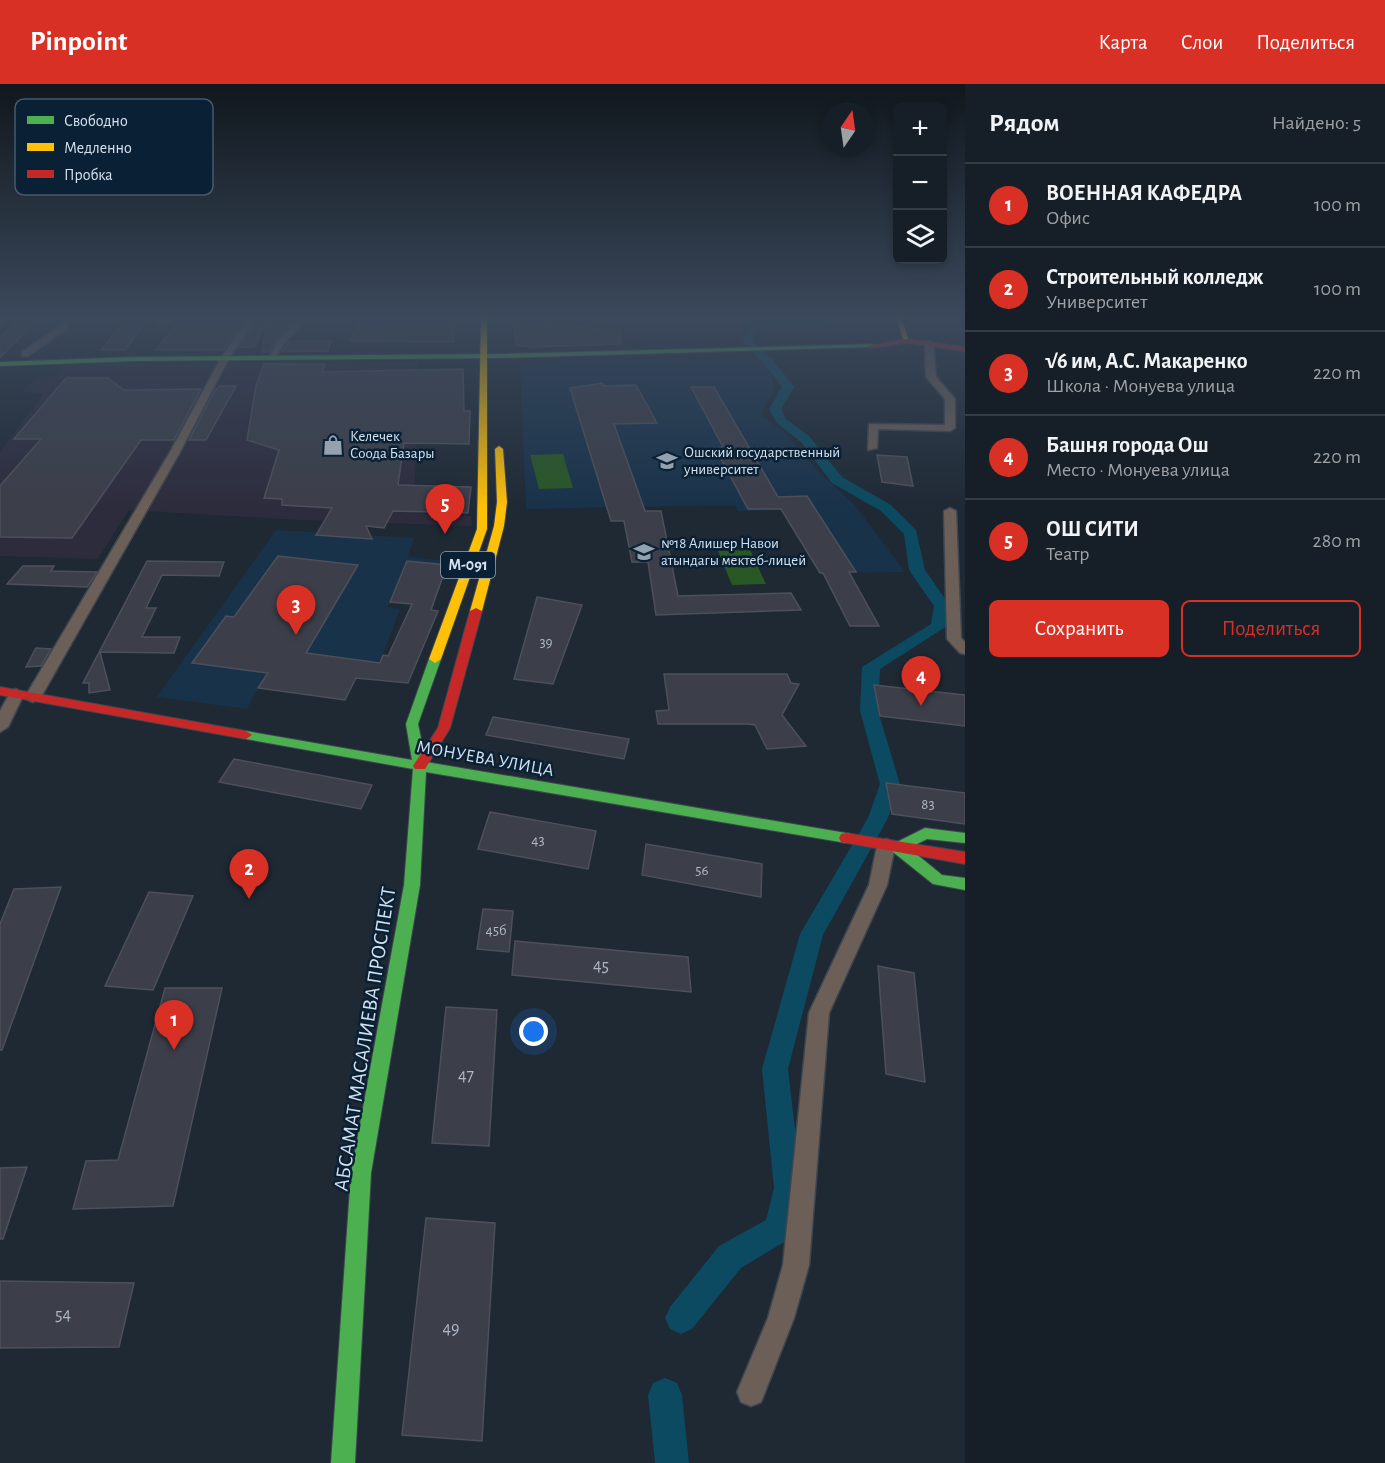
<!DOCTYPE html>
<html lang="ru">
<meta charset="utf-8">
<style>
:root{--surface:#161f27;--page:#232c33;--text:#f1f3f6;--muted:#9ea2a7;--line:#353d44;--accent:#d93025}
body{margin:0;font-family:"Alegreya Sans",sans-serif;background:var(--page);color:var(--text)}
.controls{position:absolute;right:18px;top:18px;display:grid;overflow:hidden;border-radius:9px;box-shadow:0 3px 9px #0003}
.controls button{width:54px;height:54px;display:grid;place-items:center;padding:0;border:0;border-bottom:2px solid var(--line);background:var(--surface);color:var(--text);font:30px sans-serif}
.compass{position:absolute;left:821px;top:18px;width:54px;height:54px;border-radius:50%;background:var(--surface);box-shadow:0 3px 9px #0003;rotate:13deg}
.you{position:absolute;left:534px;top:948px;width:21px;height:21px;margin:-15px;border:4px solid #fff;border-radius:50%;background:#1a73e8;box-shadow:0 0 0 9px #1a73e833}
.badge{display:grid;place-items:center;width:39px;height:39px;border-radius:50%;background:var(--accent);color:#fff;font-size:20px;font-weight:700}
.pin{position:absolute;translate:-50% -50px;filter:drop-shadow(0 2px 3px #0008)}
.pin::after{content:'';position:absolute;top:32px;width:21px;height:18px;background:inherit;clip-path:polygon(0 0,100% 0,50% 100%)}
.list{margin:0;padding:0;list-style:none}
h2{display:flex;justify-content:space-between;align-items:center;height:78px;margin:0;padding:0 24px;font-size:26px}
h2 small{font-size:20px;font-weight:400;color:var(--muted)}
.list li{display:grid;grid-template-columns:39px 1fr auto;gap:18px;align-items:center;box-sizing:border-box;height:84px;padding:0 24px;border-top:2px solid var(--line)}
.list b{display:block;font-size:22px;white-space:nowrap}
.list p{margin:0;font-size:20px;white-space:nowrap;color:var(--muted)}
.list em{font-size:20px;font-style:normal;color:var(--muted)}
.actions{display:flex;gap:12px;padding:18px 24px}
.actions a{flex:1;padding:14px 0;border:2px solid var(--accent);border-radius:9px;text-align:center;font-size:21px;color:var(--accent)}
.actions .main{background:var(--accent);color:#fff}
.icon{flex:none;width:33px;height:33px;fill:none;stroke:currentColor;stroke-width:2;stroke-linecap:round;stroke-linejoin:round}
.map{position:relative;flex:none;width:965px;height:1379px;overflow:hidden}
header{display:flex;align-items:center;gap:36px;box-sizing:border-box;height:84px;padding:0 30px;background:var(--accent);color:#fff}
header strong{font-size:28px}
nav{display:flex;gap:33px;margin-inline-start:auto;font-size:21px}
main{display:flex}
aside{flex:1;background:var(--surface)}
.map>svg:first-child{display:block}
.commercial{fill:#2d2c3d}
.built{fill:#18324a}
.green{fill:#295824}
.lines{fill:none;stroke-linecap:round;stroke-linejoin:round}
.canal{fill:#0b4a60;fill-rule:evenodd}
.building{fill:#3c3e49;stroke:#4d505a;stroke-width:1.5}
.street-casing{stroke:#3d4650;stroke-width:3}
.fast-casing{stroke:#3d4650;stroke-width:2}
.slow-casing{stroke:#3d4650;stroke-width:2}
.jam-casing{stroke:#3d4650;stroke-width:2}
.street{fill:#6c5f57;fill-rule:evenodd}
.fast{fill:#4caf50;fill-rule:evenodd}
.slow{fill:#ffc107;fill-rule:evenodd}
.jam{fill:#c62828;fill-rule:evenodd}
.labels{text-anchor:middle;dominant-baseline:central;stroke-width:5;stroke-linejoin:round;paint-order:stroke}
.far-poi-label{font-size:15px;fill:#d4e1ef;stroke:#0a2034;text-anchor:start}
.number-label{font-size:15px;fill:#aeb8c6}
.shield{fill:#0a2034;stroke:#97a7b7;stroke-width:1.5}
.shield-label{font-size:16px;font-weight:bold;fill:#d4e1ef}
.street-label{font-size:18px;fill:#d4e1ef;stroke:#0a2034}
.near-number-label{font-size:18px;fill:#aeb8c6}
.near-street-label{font-size:21px;fill:#d4e1ef;stroke:#0a2034}
.key{fill:#0a2034;stroke:#475a6c;stroke-width:1.5}
.key-label{font-size:16px;fill:#d4e1ef}
</style>
<header>
<strong>Pinpoint</strong>
<nav><a>Карта</a><a>Слои</a><a>Поделиться</a></nav>
</header>
<main>
<div class="map">
<svg width="965" height="1379" viewBox="0 0 965 1379">
<rect width="100%" height="100%" fill="#1e2934"/>
<path class="commercial" d="M418,278l-4,151 57,3 1,10 -171,-6 -172,-10 -31,49 -98,-3v-104l44,-58 -22,-3 15,-14 20,-1 7,-13z"/>
<g class="built">
<path d="M764,274l8,9 1,18v8l-11,16 1,8 20,14 38,43 33,30 51,68 -85,1 -38,-63 -44,1 -3,-6 -209,4 -6,-142 19,-6z"/>
<path d="M276,446l138,8 -6,19 42,4 -3,4 -40,-3 -19,45 12,2 -20,53 -15,-1 -20,39 -87,-12 -11,21 -90,-12z"/>
</g>
<g class="green">
<path d="M563,370l10,34 -34,1 -9,-34z"/>
<path d="M750,466l16,34 -34,1 -14,-34z"/>
</g>
<g class="lines">
<g class="canal">
<path d="M825,232h10l1,4 -13,8h-61l-6,2 -4,11 21,19 21,27 -13,22 5,10 23,17 33,41 49,28 25,25 9,40 25,36 -3,20 -67,43 -2,42 22,73 -12,34 -65,117 -35,134 14,119 -8,41 -5,10 -48,29 -49,61 -11,5 -11,-5 -5,-11 5,-11 49,-61 47,-26 8,-32 -12,-119 38,-135 68,-116 12,-34 -20,-73 2,-44 69,-43 3,-18 -25,-36 -5,-36 -23,-23 -49,-28 -31,-41 -24,-19 -8,-14 13,-22 -17,-23 -23,-22 7,-16 9,-3 63,-1 5,-3z"/>
<path d="M665,1294l12,5 5,12 7,68h-34l-7,-68 5,-12z"/>
</g>
</g>
<g class="building">
<path d="M22,232h19l-41,42v-20z"/>
<path d="M280,232h19l-24,24 -5,12h-8l5,-30h7z"/>
<path d="M397,232h59l-3,26 -102,-1 7,-21 37,1z"/>
<path d="M512,232h44l-10,8 74,7 1,13 -91,3 -14,-2z"/>
<path d="M128,233h21l-24,33h-24z"/>
<path d="M182,233l56,2 6,1 -20,30h-68z"/>
<path d="M257,237l9,1 -12,25h-15z"/>
<path d="M290,257h41l-3,10h-46z"/>
<path d="M264,280h61l-3,8 141,-3 1,42h6l-1,33 -65,-1 -6,42 73,2 -3,26 -75,-2 -9,17 -18,-2 6,13 -56,-4 16,-27 -50,-3v-6l-18,-1 15,-48 -32,-10 9,-54z"/>
<path d="M66,294h42l16,12 77,-1 -27,51h-33l-69,98 -72,-1v-51l41,-47h-27z"/>
<path d="M602,299l2,3 32,-1 21,38 -43,1 31,87h16l17,85 113,-3 10,17 -145,5 -8,-53h-16l-8,-41h-13l-41,-133z"/>
<path d="M220,302h16l-30,54h-17l26,-50z"/>
<path d="M691,303h23l64,110 29,-1 49,76h-7l30,54h-29l-27,-53h-3l-39,-64h-33l-33,-61 8,-1z"/>
<path d="M877,371l30,2 6,29 -31,-4z"/>
<path d="M278,472l80,9 -52,88 74,10 3,-8 5,1 24,-52 -22,-2 17,-41 40,4 -16,45 7,1 -30,72 -52,-5 -11,22 -87,-12 10,-15 -76,-10 34,-47 8,1z"/>
<path d="M147,477l77,1 -5,14 -57,-1 -16,33h10l-14,29h38l-6,16 -74,-1 10,38 -21,3v-10h-6z"/>
<path d="M23,482h31l-3,5 46,1 -10,15 -80,-3z"/>
<path d="M537,513l45,8 -29,79 -39,-5z"/>
<path d="M36,564l15,1 -10,17 -15,1z"/>
<path d="M664,590h123l4,9 8,1 -17,31 24,31 -39,3 -12,-24 -8,-1h-89l-2,-13 13,-1z"/>
<path d="M874,601l91,10v31l-85,-10z"/>
<path d="M493,633l136,22 -5,20 -138,-24z"/>
<path d="M234,675l138,26 -11,24 -142,-27z"/>
<path d="M886,699l79,10v31l-73,-10z"/>
<path d="M490,728l106,19 -8,38 -110,-20z"/>
<path d="M646,760l116,20 -1,33 -119,-22z"/>
<path d="M61,803l-59,163h-2v-126l14,-35z"/>
<path d="M149,808l44,4 -40,94 -48,-4z"/>
<path d="M483,825l30,2 -4,41 -32,-3z"/>
<path d="M515,857l173,16 3,35 -179,-17z"/>
<path d="M878,882l36,7 11,109 -39,-8z"/>
<path d="M165,904h57l-49,218 -100,3 13,-48 32,-1z"/>
<path d="M446,923l51,3 -8,136 -57,-3z"/>
<path d="M27,1083l-24,72h-3v-71z"/>
<path d="M426,1134l69,5 -13,218 -80,-6z"/>
<path d="M0,1197l134,2 -15,64 -119,1z"/>
</g>
<g class="lines">
<g class="street-casing">
<g id="street">
<path d="M2,232h8l-10,8v-7z"/>
<path d="M56,232h8l4,3 -1,10 -39,27h-6v-4l38,-26 1,-5z"/>
<path d="M168,232h10l-13,8h-6v-4z"/>
<path d="M250,232h8l-29,42 -49,94 -139,245 -8,5 -5,-2 -3,-3 145,-245 51,-94z"/>
<path d="M302,232h8l-27,29 -8,14h-6l8,-17z"/>
<path d="M929,257l4,3 3,33 19,22v29l-5,3 -72,-2 -1,19 -9,2 1,-26 76,1v-26l-19,-22 -1,-33z"/>
<path d="M950,424l6,3 5,127 4,4v12l-5,-1 -13,-14 -3,-128z"/>
<path d="M16,605l8,5 -16,33 -8,5v-21l11,-20z"/>
<path d="M886,755l6,2 3,5 -8,39 -58,128 -20,252 -15,53 -29,74 -4,10 -10,4 -10,-4 -4,-10 31,-74 15,-53 26,-252 60,-128 8,-39 3,-5z"/>
</g>
</g>
<g class="fast-casing">
<g id="fast">
<path d="M872,260l4,2 -2,1 -377,11 -364,3 -133,5v-4l133,-5 364,-3z"/>
<path d="M435,571l6,4 -23,65 8,38 420,71 5,1 2,4 -2,4 -5,1 -420,-71 -6,113 -49,288 -16,290h-24l20,-290 53,-288 9,-116 -167,-30 -6,-4 6,-4 166,29 -6,-36 23,-65z"/>
<path d="M925,744l40,5v10l-38,-4 -18,9 33,27 23,3v12l-32,-6 -40,-32 -2,-4 2,-4z"/>
</g>
</g>
<g class="slow-casing">
<g id="slow">
<path d="M481,232h6v213l-46,130 -6,4 -6,-4 48,-130z"/>
<path d="M895,232h6l8,26 -5,-1z"/>
<path d="M499,362l4,3 4,53 -3,24 -22,85 -6,3 -6,-3 24,-85 3,-24 -2,-53z"/>
</g>
</g>
<g class="jam-casing">
<g id="jam">
<path d="M907,255l58,8v4l-58,-8 -35,5 -4,-2z"/>
<path d="M476,524l6,3 -32,117 -25,41h-10l-2,-3 25,-38 32,-117z"/>
<path d="M0,603l246,44 6,4 -6,4 -246,-44z"/>
<path d="M846,749l119,19v12l-124,-22 -2,-4 2,-4z"/>
</g>
</g>
<use href="#street" class="street"/>
<use href="#fast" class="fast"/>
<use href="#slow" class="slow"/>
<use href="#jam" class="jam"/>
</g>
<linearGradient id="sky" x2="0" y2="1"><stop stop-color="#10171d"/><stop offset="0.55" stop-color="#3b495c"/><stop offset="1" stop-color="#3b495c" stop-opacity="0"/></linearGradient>
<rect width="965" height="425" fill="url(#sky)"/>
<defs>
<g id="shop-bare" transform="scale(1.62)"><path d="M-5-2.5h2.3a2.7 3.5 0 0 1 5.4 0H5L5.5 6h-11ZM-1.5-2.5h3a1.5 2.3 0 0 0-3 0Z" fill="#94a1ae" stroke="#0a2034" stroke-width="2.5" paint-order="stroke"/></g>
<g id="university-bare" transform="scale(1.62)"><path d="M0-5L7-2L0 1L-7-2ZM-4 1L0 2.5L4 1V4Q0 6-4 4Z" fill="#94a1ae" stroke="#0a2034" stroke-width="2.5" paint-order="stroke"/></g>
<g id="school-bare" transform="scale(1.62)"><path d="M0-5L7-2L0 1L-7-2ZM-4 1L0 2.5L4 1V4Q0 6-4 4Z" fill="#94a1ae" stroke="#0a2034" stroke-width="2.5" paint-order="stroke"/></g>
</defs>
<g fill-rule="evenodd">
<use href="#shop-bare" x="333" y="361"/>
<use href="#university-bare" x="667" y="377"/>
<use href="#school-bare" x="644" y="468"/>
</g>
<g class="labels">
<g class="far-poi-label">
<text x="350" y="352">Келечек<tspan x="350" dy="17">Соода Базары</tspan></text>
<text x="684" y="368">Ошский государственный<tspan x="684" dy="17">университет</tspan></text>
<text x="661" y="459">№18 Алишер Навои<tspan x="661" dy="17">атындагы мектеб-лицей</tspan></text>
</g>
<g class="number-label">
<text x="546" y="558">39</text>
<text x="928" y="720">83</text>
<text x="538" y="756">43</text>
<text x="702" y="786">56</text>
<text x="496" y="846">45б</text>
</g>
<rect class="shield" x="441" y="468" width="54" height="26" rx="4.5"/>
<g class="shield-label">
<text x="468" y="481">М-091</text>
</g>
<g class="street-label">
<text transform="translate(485 675) rotate(10)">МОНУЕВА УЛИЦА</text>
</g>
<g class="near-number-label">
<text x="601" y="882">45</text>
<text x="466" y="992">47</text>
<text x="63" y="1231">54</text>
<text x="451" y="1245">49</text>
</g>
<g class="near-street-label">
<text transform="translate(365 955) rotate(-81)">АБСАМАТ МАСАЛИЕВА ПРОСПЕКТ</text>
</g>
</g>
<rect x="15" y="15" width="198" height="96" rx="9" class="key"/>
<rect x="27" y="32" width="27" height="8" fill="#4caf50"/>
<rect x="27" y="59" width="27" height="8" fill="#ffc107"/>
<rect x="27" y="86" width="27" height="8" fill="#c62828"/>
<g class="key-label">
<text x="64" y="42">Свободно</text>
<text x="64" y="69">Медленно</text>
<text x="64" y="96">Пробка</text>
</g>
</svg>
<div class="controls">
<button>+</button>
<button>−</button>
<button><svg class="icon" aria-label="layers" viewBox="0 0 24 24"><path d="M12 4l9 5-9 5-9-5zM3 14l9 5 9-5"/></svg></button>
</div>
<svg class="compass" viewBox="-18 -18 36 36"><path d="M0-13l5 13h-10z" fill="#e53935"/><path d="M0 13l5-13h-10z" fill="#9ea2a7"/></svg>
<div class="you"></div>
<div class="pin badge" style="left:174px;top:966px">1</div>
<div class="pin badge" style="left:249px;top:815px">2</div>
<div class="pin badge" style="left:296px;top:551px">3</div>
<div class="pin badge" style="left:921px;top:622px">4</div>
<div class="pin badge" style="left:445px;top:450px">5</div>
</div>
<aside>
<h2>Рядом<small>Найдено: 5</small></h2>
<ul class="list">
<li><span class="badge">1</span><div><b>ВОЕННАЯ КАФЕДРА</b><p>Офис</p></div><em>100 m</em></li>
<li><span class="badge">2</span><div><b>Строительный колледж</b><p>Университет</p></div><em>100 m</em></li>
<li><span class="badge">3</span><div><b>√6 им, А.С. Макаренко</b><p>Школа · Монуева улица</p></div><em>220 m</em></li>
<li><span class="badge">4</span><div><b>Башня города Ош</b><p>Место · Монуева улица</p></div><em>220 m</em></li>
<li><span class="badge">5</span><div><b>ОШ СИТИ</b><p>Театр</p></div><em>280 m</em></li>
</ul>
<div class="actions"><a class="main">Сохранить</a><a>Поделиться</a></div>
</aside>
</main>
